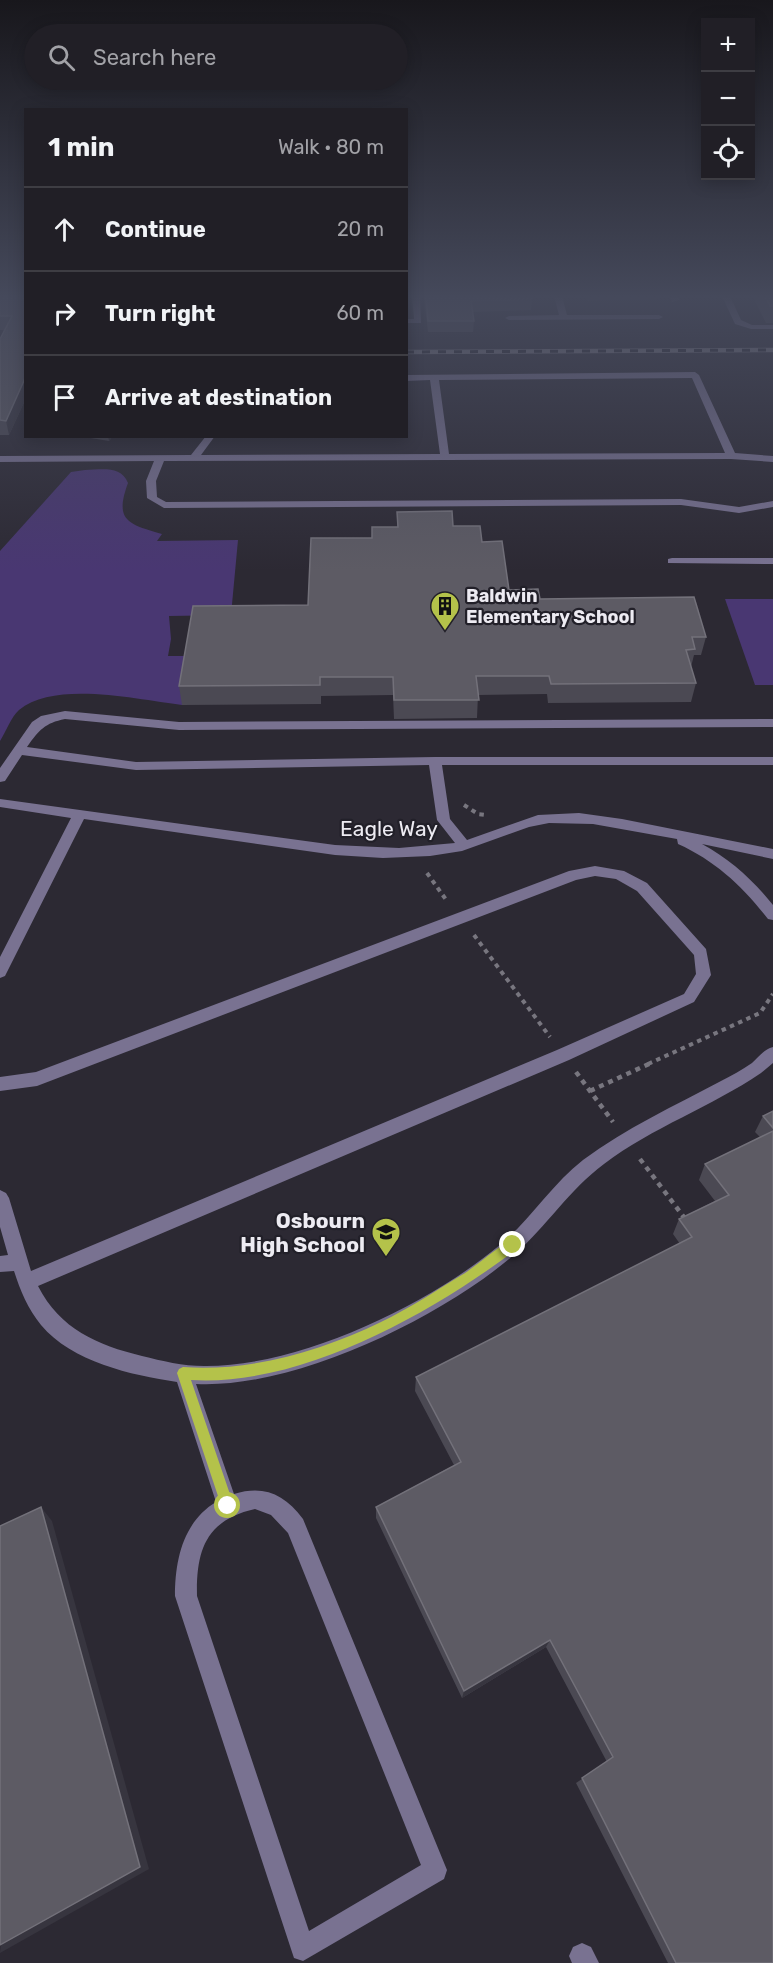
<!DOCTYPE html>
<meta charset="utf-8">
<style>
:root{--surface:#211f26;--page:#29272e;--text:#f1f3f6;--muted:#a2a2a7;--line:#3e3d43}
body{margin:0;font-family:Rubik,sans-serif;background:var(--page);color:var(--text)}
.controls{position:absolute;right:18px;top:18px;display:grid;overflow:hidden;border-radius:0px;box-shadow:0 3px 15px #0003}
.controls button{width:54px;height:54px;display:grid;place-items:center;padding:0;border:0;border-bottom:2px solid var(--line);background:var(--surface);color:var(--text);font:30px sans-serif}
.stop{position:absolute;width:18px;height:18px;margin:-14px;border:4px solid #b4c24a;border-radius:50%;background:#fff}
.stop.end{background:#b4c24a;border-color:#fff;box-shadow:0 2px 6px #0008}
.list{margin:0;padding:0;list-style:none}
h2{display:flex;justify-content:space-between;align-items:center;height:78px;margin:0;padding:0 24px;font-size:26px}
h2 small{font-size:20px;font-weight:400;color:var(--muted)}
.list li{display:grid;grid-template-columns:39px 1fr auto;gap:18px;align-items:center;box-sizing:border-box;height:84px;padding:0 24px;border-top:2px solid var(--line)}
.list b{display:block;font-size:22px;white-space:nowrap}
.list em{font-size:20px;font-style:normal;color:var(--muted)}
.icon{flex:none;width:33px;height:33px;fill:none;stroke:currentColor;stroke-width:2;stroke-linecap:round;stroke-linejoin:round}
.map{position:relative;flex:none;width:773px;height:1963px;overflow:hidden}
.search{position:absolute;background:var(--surface);box-shadow:0 3px 15px #0003;left:24px;top:24px;width:384px;height:66px;display:flex;align-items:center;gap:15px;box-sizing:border-box;padding:0 21px;border-radius:33px;color:var(--muted);font-size:22px}
.panel{position:absolute;background:var(--surface);box-shadow:0 3px 15px #0003;left:24px;top:108px;width:384px;height:330px;border-radius:0px}
.map>svg:first-child{display:block}
.green{fill:#493772}
.lines{fill:none;stroke-linecap:round;stroke-linejoin:round}
.path-far1{stroke:#78767f;stroke-width:4;stroke-dasharray:4.5 4.5;stroke-linecap:butt}
.path{stroke:#78767f;stroke-width:4.5;stroke-dasharray:5 5;stroke-linecap:butt}
.minor{fill:#797291;fill-rule:evenodd}
.rail-casing{stroke:#86838c;stroke-width:4.5}
.rail{stroke:#222029;stroke-width:3;stroke-dasharray:8;stroke-linecap:butt}
.wall{fill:#4b4953}
.shaded-wall{fill:#37353f}
.building{fill:#5d5b64;stroke:#73717a;stroke-width:1.5}
.route{fill:#b4c24a}
.labels{text-anchor:middle;dominant-baseline:central;stroke-width:4.5;stroke-linejoin:round;paint-order:stroke}
.far-poi-label{font-size:18px;font-weight:bold;fill:#edebf2;stroke:#222029;text-anchor:start}
.street-label{font-size:21px;fill:#edebf2;stroke:#222029}
.poi-label{font-size:21px;font-weight:bold;fill:#edebf2;stroke:#222029;text-anchor:end}
</style>
<div class="map">
<svg width="773" height="1963" viewBox="0 0 773 1963">
<rect width="100%" height="100%" fill="#2c2933"/>
<g class="green">
<path d="M85,470c16,0 36,-5 43,13 -14,38 0,41 34,51l-5,7 81,-1 -7,75 -62,1 2,23 -3,17h21l-7,49c-43,-5 -127,-25 -163,5 -8,7 -13,22 -19,31v-190l71,-79z"/>
<path d="M725,599h48v86h-18z"/>
</g>
<g class="lines">
<g class="path-far1">
<path d="M464,805l14,9 9,1"/>
<path d="M427,873l20,28"/>
<path d="M474,935l76,102"/>
<path d="M648,1064l112,-51 13,-19"/>
</g>
<g class="path">
<path d="M576,1072l37,50"/>
<path d="M590,1091l61,-28"/>
<path d="M640,1159l46,61"/>
</g>
<g class="minor">
<path d="M412,296h8l1,27h-15v-4h8z"/>
<path d="M554,296h8l5,19h92l4,2 -4,2 -150,1 -4,-2 4,-2 50,-1z"/>
<path d="M670,296h8l1,4 -7,2z"/>
<path d="M722,296h8l11,24 11,5h21v4h-22l-16,-5z"/>
<path d="M695,372l4,3 36,78 38,3v6l-42,-3 -567,2 -8,20 1,16 9,5 515,-3 58,8 34,-6v6l-34,6 -58,-8 -517,3 -17,-10 -1,-17 8,-20 -154,1v-6l191,-1 15,-19h9l-14,19 239,-1 -10,-74 -24,1v-6zM692,378l33,75 -276,1 -10,-74z"/>
<path d="M672,558h101v6l-105,-1v-4z"/>
<path d="M65,711l114,11 594,-3v8l-594,3 -114,-11c-20,4 -26,11 -38,28l109,15 299,-5h338v8h-331l8,54 17,21 71,-25 41,-2 43,6 151,30v10l-71,-15c28,15 51,36 71,61v15l-5,-1c-25,-32 -52,-58 -90,-75l-1,-5 -84,-15 -44,-1 -20,4 -67,24 -32,5 -47,2 -48,-3 -251,-36 -77,153 -2,4 -5,2v-21l71,-139 -71,-11v-8l335,46 64,3 56,-5 -18,-23 -8,-55 -293,5 -114,-15 -17,26 -5,1v-14l32,-46 9,-6z"/>
<path d="M595,866l29,5 23,12 59,66 5,26 -17,27 -125,58 -531,226c22,43 59,59 104,70 20,5 41,10 62,10 95,1 225,-61 297,-122 30,-25 51,-60 82,-84 43,-32 91,-54 138,-79 10,-5 21,-11 31,-18 7,-6 12,-14 21,-16v16l-12,10c-50,34 -108,54 -157,91 -35,26 -57,62 -89,90 -74,64 -220,135 -319,130l38,110c30,-9 50,0 69,25l144,351 -3,9 -141,82 -9,-3 -3,-9 -116,-353c0,-36 8,-74 41,-94l-39,-120c-46,-7 -105,-20 -136,-57 -13,-16 -21,-35 -27,-54l-14,1v-16l8,-1 -8,-28v-37l6,3 3,5 22,73 526,-221 127,-56 12,-20 -2,-19 -57,-64 -21,-12 -21,-3 -19,4 -539,206 -37,5v-14l36,-5 533,-201zM255,1509l16,6 17,18 133,332 -112,66 -112,-335c-1,-46 9,-76 58,-87z"/>
<path d="M582,1943l9,4 8,16h-27l-3,-7 4,-9z"/>
</g>
<g class="rail-casing">
<path id="rail" d="M406,352l367,-2"/>
</g>
<use href="#rail" class="rail"/>
</g>
<g class="wall">
<path d="M0,296h26v102l-17,37h-9v-96l5,-9h-5z"/>
<path d="M425,296l107,3 -1,11 -59,2 2,9 -1,11h-45l-3,-26z"/>
<path d="M587,296h74l-1,3 -72,2z"/>
<path d="M755,296h18v27h-7l-12,-24z"/>
<path d="M78,436h35l-4,5z"/>
<path d="M397,512l56,14 29,16 27,48 31,9 166,38 -5,18h-7l-3,12 5,16 -5,19 -143,1 -1,-9 -69,1 -1,23 -83,1 -1,-24 -72,1v8l-139,1 -3,-19 129,-81 64,-67 25,-11z"/>
<path d="M773,1111v852h-105l-92,-180 31,-21 -61,-115 -84,51 -86,-180v-11l78,-42 -39,-74 1,-14 264,-133 -7,-10 6,-15 36,-18 -16,-21 6,-16 55,-27 -5,-5 8,-16z"/>
</g>
<g class="shaded-wall">
<path d="M26,376v22l-17,37 -3,-14z"/>
<path d="M108,436h5l-4,5z"/>
<path d="M41,1507l11,14 97,348 -149,84z"/>
<path d="M550,1640l-4,7 -84,51 2,-7z"/>
</g>
<g class="building">
<path d="M0,296h26v80l-20,45 -6,-1v-81l12,-23h-12z"/>
<path d="M426,296h106v3l-61,2 3,20h-46z"/>
<path d="M765,296h8v10h-3z"/>
<path d="M452,511l1,15h27l2,16 20,-1 7,49 29,-1 2,10 154,-2 12,40h-14l3,12 -9,1 10,33 -145,1 -2,-8h-73l3,24h-85l-1,-23h-73v8l-141,1 14,-80 115,-1 3,-67h61v-11h26l-1,-15z"/>
<path d="M773,1111v17l-10,-12z"/>
<path d="M773,1131v832h-97l-94,-185 31,-21 -63,-117 -86,51 -88,-184 85,-45 -45,-85 276,-140 -13,-18 50,-24 -24,-31z"/>
<path d="M41,1507l99,360 -140,78v-419z"/>
</g>
<linearGradient id="sky" x2="0" y2="1"><stop stop-color="#18171c"/><stop offset="0.52" stop-color="#45495b"/><stop offset="1" stop-color="#45495b" stop-opacity="0"/></linearGradient>
<rect width="773" height="571" fill="url(#sky)"/>
<path class="route" d="M513,1240l4,2v7c-85,64 -216,138 -326,131l43,126 -2,5 -4,2 -5,-2 -46,-138 2,-4 4,-2c67,5 138,-16 198,-45 27,-13 53,-30 79,-46 18,-10 34,-28 53,-36z"/>
<defs>
<g id="building-pin" transform="scale(1.5)"><path d="M0 17L-7.5 6A9.5 9.5 0 1 1 7.5 6Z" fill="#b4c24a" stroke="#222029"/><path d="M-4-6H4V6H1V3H-1V6H-4ZM-2.5-4.3h1.7v1.8h-1.7ZM.8-4.3h1.7v1.8H.8ZM-2.5-1h1.7V.8h-1.7ZM.8-1h1.7V.8H.8Z" fill="#111"/></g>
<g id="school-pin" transform="scale(1.5)"><path d="M0 17L-7.5 6A9.5 9.5 0 1 1 7.5 6Z" fill="#b4c24a" stroke="#222029"/><path d="M0-5L7-2L0 1L-7-2ZM-4 1L0 2.5L4 1V4Q0 6-4 4Z" fill="#111"/></g>
</defs>
<g fill-rule="evenodd">
<use href="#building-pin" x="445" y="606"/>
<use href="#school-pin" x="386" y="1232"/>
</g>
<g class="labels">
<g class="far-poi-label">
<text x="466" y="596">Baldwin<tspan x="466" dy="21">Elementary School</tspan></text>
</g>
<g class="street-label">
<text x="389" y="828">Eagle Way</text>
</g>
<g class="poi-label">
<text x="365" y="1220">Osbourn<tspan x="365" dy="24">High School</tspan></text>
</g>
</g>
</svg>
<div class="controls">
<button>+</button>
<button>−</button>
<button><svg class="icon" aria-label="locate" viewBox="0 0 24 24"><circle cx="12" cy="12" r="6"/><path d="M12 2v4M12 18v4M2 12h4M18 12h4"/></svg></button>
</div>
<div class="stop" style="left:228px;top:1506px"></div>
<div class="stop end" style="left:513px;top:1245px"></div>
<div class="search"><svg class="icon" aria-label="search" viewBox="0 0 24 24"><circle cx="10" cy="10" r="6"/><path d="M15 15l6 6"/></svg>Search here</div>
<section class="panel">
<h2>1 min<small>Walk · 80 m</small></h2>
<ul class="list">
<li><svg class="icon" aria-label="ahead" viewBox="0 0 24 24"><path d="M12 20V5M6 11l6-6 6 6"/></svg><div><b>Continue</b></div><em>20 m</em></li>
<li><svg class="icon" aria-label="right" viewBox="0 0 24 24"><path d="M7 20v-9h11M14 6l5 5-5 5"/></svg><div><b>Turn right</b></div><em>60 m</em></li>
<li><svg class="icon" aria-label="arrive" viewBox="0 0 24 24"><path d="M6 21V4h12l-3 4 3 4H6"/></svg><div><b>Arrive at destination</b></div></li>
</ul>
</section>
</div>
